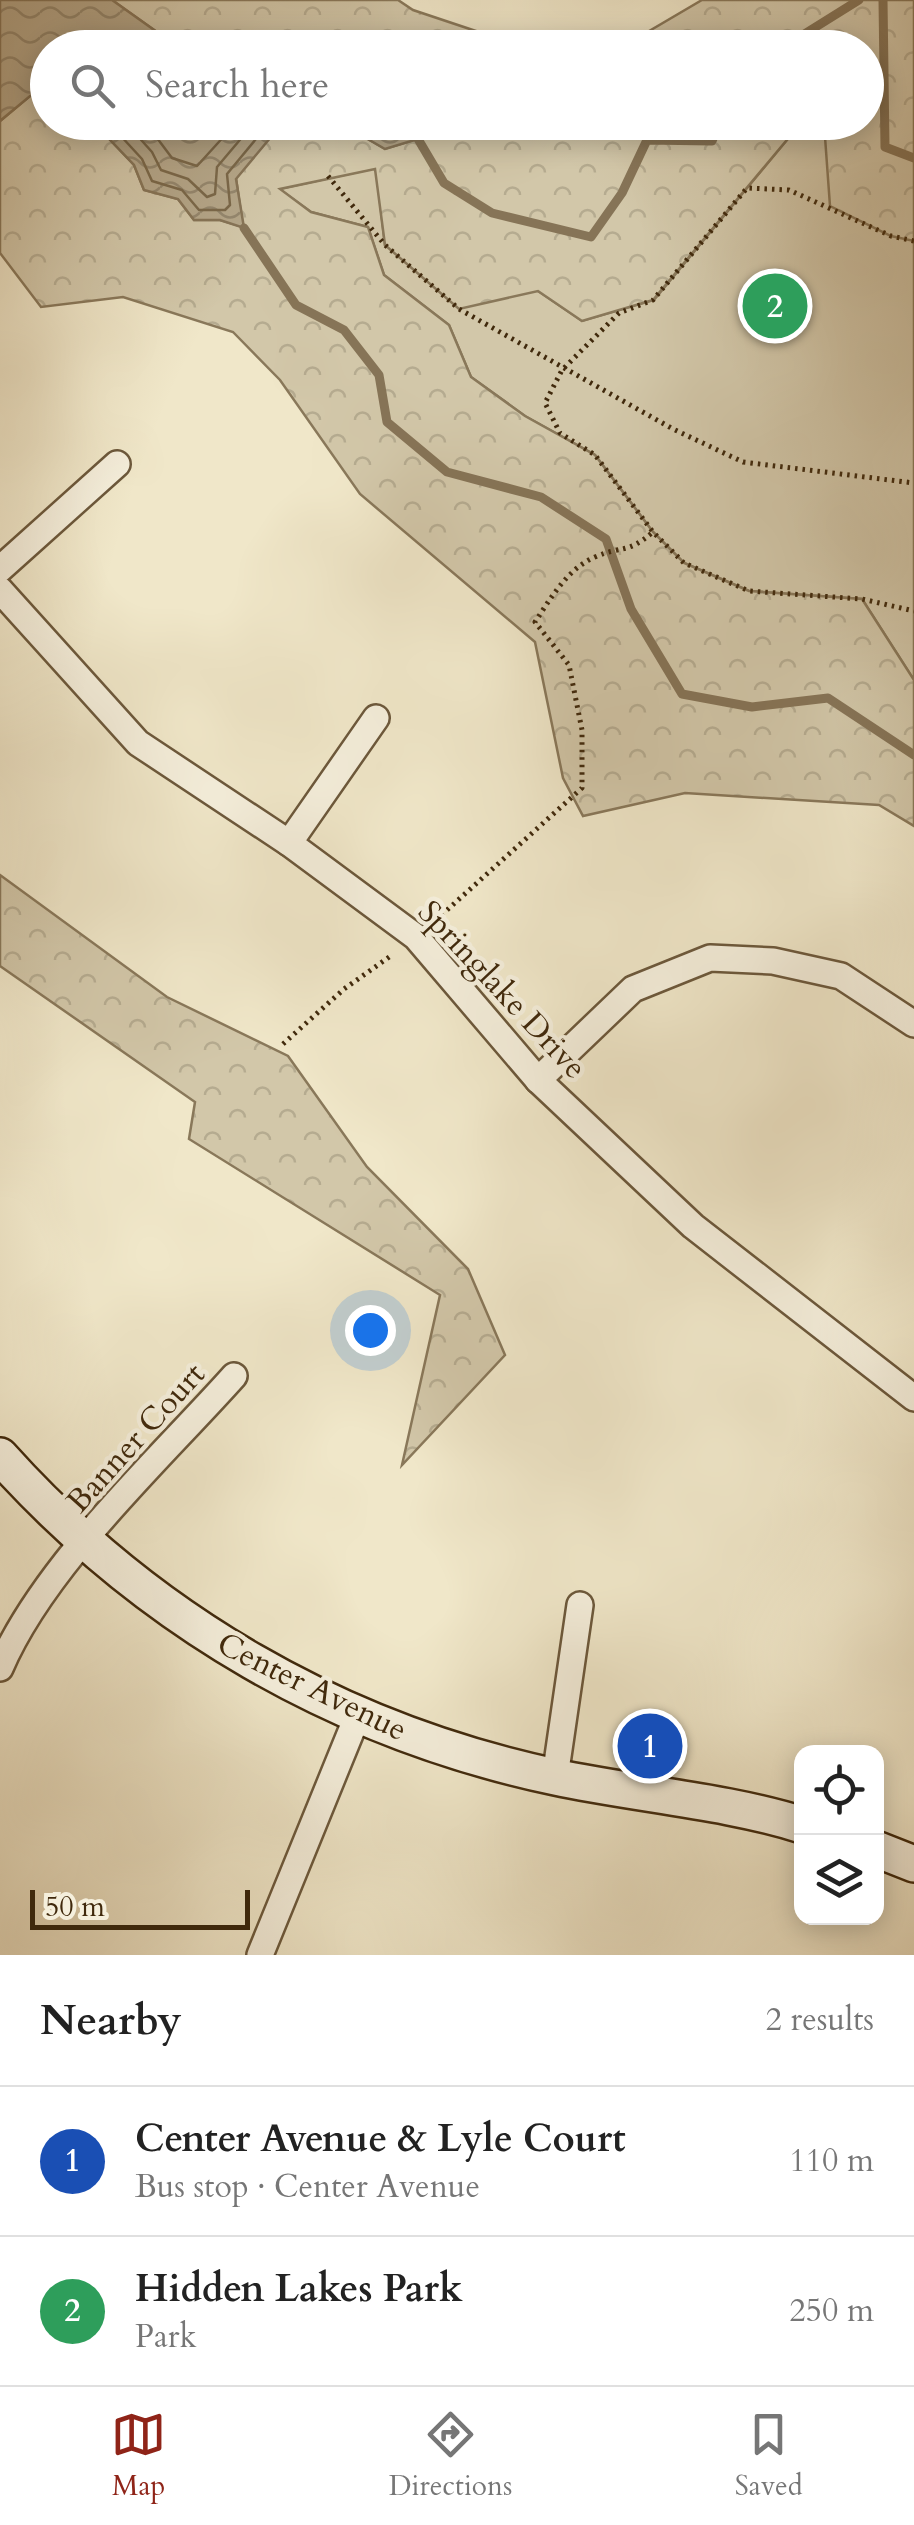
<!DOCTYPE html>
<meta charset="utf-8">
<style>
:root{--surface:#fff;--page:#f6f6f6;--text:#222;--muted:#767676;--line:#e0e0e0;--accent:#8f2418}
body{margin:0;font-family:Cardo,serif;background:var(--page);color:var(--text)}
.controls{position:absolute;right:30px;bottom:30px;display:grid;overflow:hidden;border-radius:20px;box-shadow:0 5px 25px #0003}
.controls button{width:90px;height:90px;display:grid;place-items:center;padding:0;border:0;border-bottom:2px solid var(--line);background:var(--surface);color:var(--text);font:50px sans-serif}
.scale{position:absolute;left:30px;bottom:25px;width:220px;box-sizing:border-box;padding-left:10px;border:5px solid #40290c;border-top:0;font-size:28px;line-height:35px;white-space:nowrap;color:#40290c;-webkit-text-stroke:8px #f5efdc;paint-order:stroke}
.you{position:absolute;left:370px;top:1330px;width:35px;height:35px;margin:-25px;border:8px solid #fff;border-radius:50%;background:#1a73e8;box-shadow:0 0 0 15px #1a73e833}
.badge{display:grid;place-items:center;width:65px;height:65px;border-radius:50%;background:var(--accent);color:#fff;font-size:32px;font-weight:700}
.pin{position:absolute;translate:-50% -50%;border:5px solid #fff;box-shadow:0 2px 10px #0006}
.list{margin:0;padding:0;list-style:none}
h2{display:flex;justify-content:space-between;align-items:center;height:130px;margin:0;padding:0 40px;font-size:42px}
h2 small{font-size:32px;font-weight:400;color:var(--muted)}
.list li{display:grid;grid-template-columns:65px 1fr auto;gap:30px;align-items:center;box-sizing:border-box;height:150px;padding:0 40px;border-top:2px solid var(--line)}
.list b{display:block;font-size:38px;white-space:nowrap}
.list p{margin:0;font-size:32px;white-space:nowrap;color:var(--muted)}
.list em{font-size:32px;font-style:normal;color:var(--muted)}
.icon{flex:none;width:55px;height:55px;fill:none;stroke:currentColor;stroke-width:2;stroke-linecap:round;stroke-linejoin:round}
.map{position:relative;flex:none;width:914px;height:1955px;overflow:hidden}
.search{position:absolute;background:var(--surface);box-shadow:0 5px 25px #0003;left:30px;right:30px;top:30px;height:110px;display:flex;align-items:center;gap:25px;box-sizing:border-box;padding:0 35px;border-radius:55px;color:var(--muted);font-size:38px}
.sheet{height:430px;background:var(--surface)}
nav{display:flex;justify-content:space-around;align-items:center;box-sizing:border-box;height:140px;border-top:2px solid var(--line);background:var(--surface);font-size:28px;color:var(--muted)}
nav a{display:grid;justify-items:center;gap:5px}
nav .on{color:var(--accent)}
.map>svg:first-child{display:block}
.green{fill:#d2c7a9;stroke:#89785a;stroke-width:2.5}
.forest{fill:url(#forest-crowns);stroke:#89785a;stroke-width:2.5}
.water{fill:url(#water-waves);stroke:#867457;stroke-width:2.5}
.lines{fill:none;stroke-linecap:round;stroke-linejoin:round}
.shore{stroke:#7a684a;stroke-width:2.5}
.stream{stroke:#867457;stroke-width:9}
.street-casing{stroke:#6c583b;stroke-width:30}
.secondary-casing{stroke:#40290c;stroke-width:40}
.path{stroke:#40290c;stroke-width:5;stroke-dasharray:2.5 5;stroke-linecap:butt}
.street{stroke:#f5efdc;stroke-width:25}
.secondary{stroke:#f5efdc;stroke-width:35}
.labels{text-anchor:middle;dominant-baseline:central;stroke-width:9;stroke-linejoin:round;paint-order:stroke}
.street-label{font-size:32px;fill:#40290c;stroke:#f5efdc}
</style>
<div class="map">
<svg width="914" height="1955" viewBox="0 0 914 1955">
<defs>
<pattern id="forest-crowns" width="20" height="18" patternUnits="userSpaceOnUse" patternTransform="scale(2.5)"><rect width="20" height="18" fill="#d2c7a9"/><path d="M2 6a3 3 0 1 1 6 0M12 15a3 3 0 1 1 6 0" fill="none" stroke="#b5ab90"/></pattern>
<pattern id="water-waves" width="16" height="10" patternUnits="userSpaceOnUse" patternTransform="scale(2.5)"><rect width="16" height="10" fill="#b4a689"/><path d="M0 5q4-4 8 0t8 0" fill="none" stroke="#94876e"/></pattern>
</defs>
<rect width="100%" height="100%" fill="#f0e7c9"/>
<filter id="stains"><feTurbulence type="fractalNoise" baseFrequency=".002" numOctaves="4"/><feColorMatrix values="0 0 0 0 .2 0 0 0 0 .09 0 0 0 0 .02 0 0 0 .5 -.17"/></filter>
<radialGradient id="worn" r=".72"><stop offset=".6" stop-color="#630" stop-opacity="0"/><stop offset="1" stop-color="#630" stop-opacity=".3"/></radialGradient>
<path class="green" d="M914,0v680l-52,-81 -113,-8 -65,-28 -31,-31 -58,-77 -70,-39 -54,-39 -22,-52 -65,-50 -16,-48 -57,-15 -32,-23 97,-21 9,77 153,46 44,30 72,-21 147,-177 65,-1v-74z"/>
<g class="forest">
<path d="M112,0h286l15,10 111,37h-346z"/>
<path d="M702,0h212v241l-23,-5 -61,-30 -6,-83 42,-1v-74l-244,-1z"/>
<path d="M47,89l1,33 46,1 40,42 10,25 34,9 16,21h26l23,7 -7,-49 45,-54 33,4 26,-5 45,26 32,-10 4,-16h380l-148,177 -71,21 -44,-30 -79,18 -74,-64 -10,-76 -95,20 31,23 57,15 16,48 65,50 22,52 54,39 70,39 58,77 31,31 65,28 113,8 52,81v146l-35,-21 -194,-12 -102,23 -20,-38 -28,-136 -175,-148 -80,-114 -47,-48 -110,-35 -82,10 -41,-54v-132l30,-25z"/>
<path d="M0,875l167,122 121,59 79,111 101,102 37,86 -103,110 38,-170 -251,-156 6,-37 -195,-136z"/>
</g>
<g class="water">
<path d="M0,0h112l66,47 -130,1 -1,41 -17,7 -30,25z"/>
<path d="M94,123h327l-3,16 -33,10 -45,-26 -26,5 -33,-3 -45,54 8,49 -24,-8h-26l-16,-21 -34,-9 -10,-25z"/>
</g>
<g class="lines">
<g class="shore">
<path d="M108,122l34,37 10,22 30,9 17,20h26l5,-5 -3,-31 43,-52"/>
<path d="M125,122l27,30 9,18 27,9 19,18 8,-3 2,-27 38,-45"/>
<path d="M145,122l27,36 25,8 40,-44"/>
</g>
<g class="stream">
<path d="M883,0l2,147 29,11"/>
<path d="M782,48l77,-48"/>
<path d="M418,139l26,44 48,30 99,24 31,-44 25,-53 65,1 8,-19"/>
<path d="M244,228l52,77 48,25 35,45 8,47 60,50 94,25 65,42 25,70 51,85 70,13 76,-9 86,57"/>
</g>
<g class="street-casing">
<g id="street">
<path d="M0,569l117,-105"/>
<path d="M0,590l138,153 151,100 127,94 122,143 155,146 221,172"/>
<path d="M289,843l87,-125"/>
<path d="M538,1080l95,-91 77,-31 63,3 68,15 73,48"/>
<path d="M0,1668c44,-103 159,-208 234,-292"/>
<path d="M555,1777l25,-172"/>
<path d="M260,1955l97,-238"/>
</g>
</g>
<g class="secondary-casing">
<g id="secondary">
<path d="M0,1456c148,165 339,275 555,321 79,17 172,24 247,48"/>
<path d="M876,1849l38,15"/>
</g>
</g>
<g class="path">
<path d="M328,176l57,69 74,64 214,120 70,33 171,21"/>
<path d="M914,241l-23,-5 -102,-46 -42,-2 -94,112 -34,13 -57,57 -17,33 15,30 35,22 58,77 31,31 65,28 113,8 52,12"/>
<path d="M436,920l146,-132v-58l-13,-65 -34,-43c16,-24 32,-53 60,-65 27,-12 31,-2 58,-25"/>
<path d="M283,1044l61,-55 48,-34"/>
</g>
<use href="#street" class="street"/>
<use href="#secondary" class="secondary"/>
</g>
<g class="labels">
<g class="street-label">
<text transform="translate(502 990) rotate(47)">Springlake Drive</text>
<text transform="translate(136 1438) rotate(-48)">Banner Court</text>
<text transform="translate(312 1687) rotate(26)">Center Avenue</text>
</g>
</g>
<rect width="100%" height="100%" filter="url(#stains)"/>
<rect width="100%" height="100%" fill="url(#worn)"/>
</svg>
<div class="controls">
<button><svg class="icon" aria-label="locate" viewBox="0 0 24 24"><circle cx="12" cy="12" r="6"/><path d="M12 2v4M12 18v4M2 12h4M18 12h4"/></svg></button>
<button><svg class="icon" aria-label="layers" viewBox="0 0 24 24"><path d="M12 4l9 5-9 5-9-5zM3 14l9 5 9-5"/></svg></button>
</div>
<div class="scale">50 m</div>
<div class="you"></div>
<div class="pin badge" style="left:650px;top:1746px;background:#1a4fb4">1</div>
<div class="pin badge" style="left:775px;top:306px;background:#2e9e5b">2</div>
<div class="search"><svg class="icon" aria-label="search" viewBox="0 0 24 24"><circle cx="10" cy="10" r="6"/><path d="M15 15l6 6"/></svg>Search here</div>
</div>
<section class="sheet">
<h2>Nearby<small>2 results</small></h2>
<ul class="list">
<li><span class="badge" style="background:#1a4fb4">1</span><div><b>Center Avenue &amp; Lyle Court</b><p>Bus stop · Center Avenue</p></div><em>110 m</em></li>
<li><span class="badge" style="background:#2e9e5b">2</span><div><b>Hidden Lakes Park</b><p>Park</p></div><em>250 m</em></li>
</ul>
</section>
<nav>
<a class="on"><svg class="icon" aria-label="map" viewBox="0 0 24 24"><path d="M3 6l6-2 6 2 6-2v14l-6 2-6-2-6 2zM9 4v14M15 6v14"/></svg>Map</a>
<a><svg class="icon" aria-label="directions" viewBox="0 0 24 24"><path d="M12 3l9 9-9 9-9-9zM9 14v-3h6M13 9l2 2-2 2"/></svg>Directions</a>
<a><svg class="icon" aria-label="saved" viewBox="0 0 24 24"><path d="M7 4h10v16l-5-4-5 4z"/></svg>Saved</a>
</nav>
